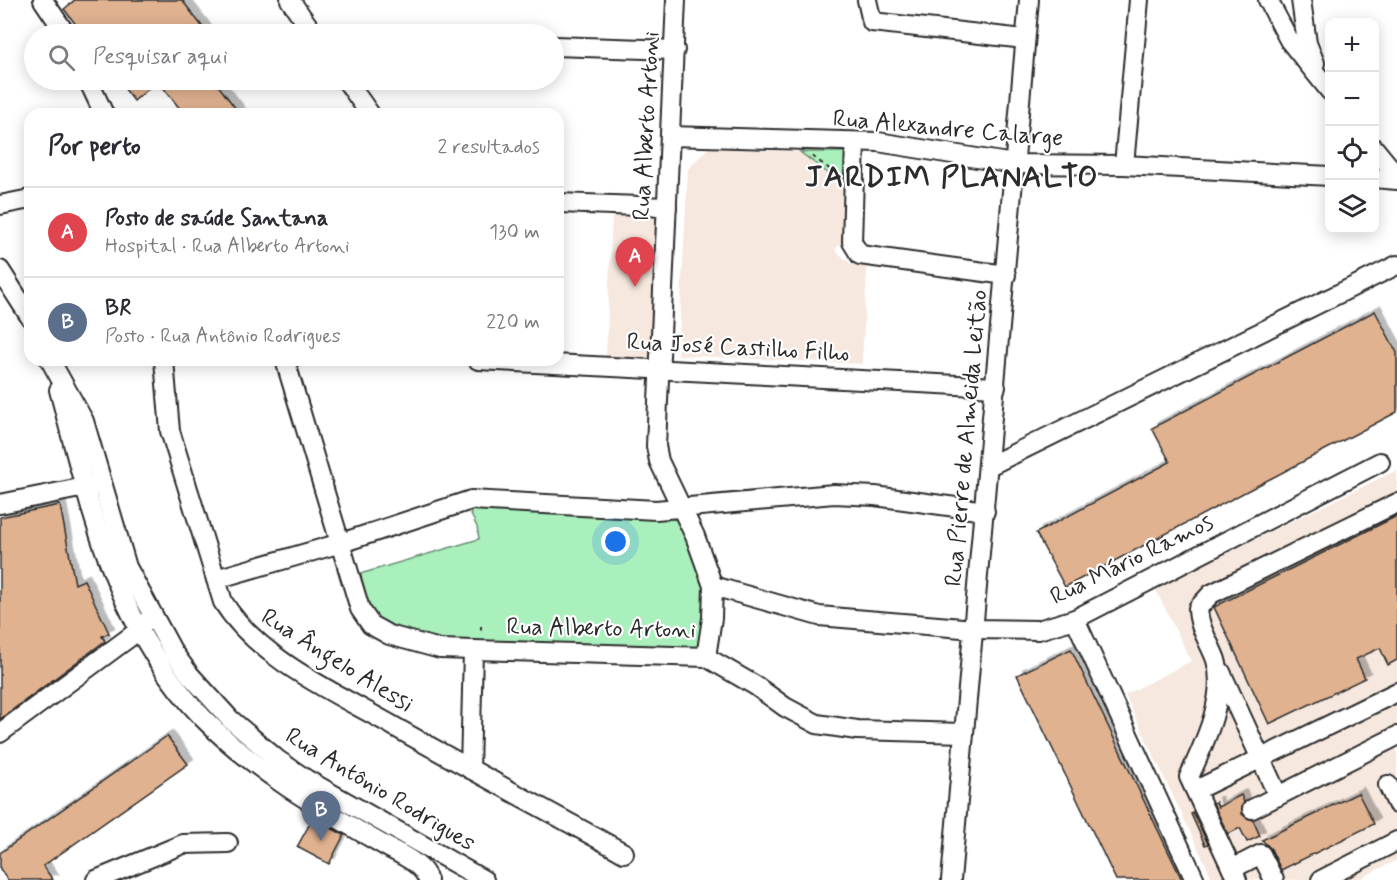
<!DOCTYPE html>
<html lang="pt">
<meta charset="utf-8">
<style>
:root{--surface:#fff;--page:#f7f7f7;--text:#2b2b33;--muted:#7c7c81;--line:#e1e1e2;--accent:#2b2b2b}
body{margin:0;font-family:Mynerve,sans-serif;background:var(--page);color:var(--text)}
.controls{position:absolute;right:18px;top:18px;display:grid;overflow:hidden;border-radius:12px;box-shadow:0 3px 15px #0003}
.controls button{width:54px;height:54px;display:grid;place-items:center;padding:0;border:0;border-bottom:2px solid var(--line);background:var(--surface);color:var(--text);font:30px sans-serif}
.you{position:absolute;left:616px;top:542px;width:21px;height:21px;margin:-15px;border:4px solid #fff;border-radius:50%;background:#1a73e8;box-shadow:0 0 0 9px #1a73e833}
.badge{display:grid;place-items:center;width:39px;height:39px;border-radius:50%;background:var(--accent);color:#fff;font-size:20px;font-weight:700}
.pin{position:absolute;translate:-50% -50px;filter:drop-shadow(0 2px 3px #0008)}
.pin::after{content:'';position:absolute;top:32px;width:21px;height:18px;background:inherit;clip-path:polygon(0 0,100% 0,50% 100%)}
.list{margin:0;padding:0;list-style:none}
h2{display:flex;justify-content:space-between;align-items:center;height:78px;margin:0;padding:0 24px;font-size:26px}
h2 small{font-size:20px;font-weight:400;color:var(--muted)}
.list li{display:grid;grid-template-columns:39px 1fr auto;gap:18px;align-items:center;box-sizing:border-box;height:90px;padding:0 24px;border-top:2px solid var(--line)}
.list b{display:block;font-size:22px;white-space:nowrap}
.list p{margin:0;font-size:20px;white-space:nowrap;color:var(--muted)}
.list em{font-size:20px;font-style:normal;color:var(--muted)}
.icon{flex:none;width:33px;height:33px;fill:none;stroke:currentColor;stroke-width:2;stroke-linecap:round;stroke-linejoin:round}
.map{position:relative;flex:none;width:1397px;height:880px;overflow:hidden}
.search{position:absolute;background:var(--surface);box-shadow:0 3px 15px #0003;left:24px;top:24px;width:540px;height:66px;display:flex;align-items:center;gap:15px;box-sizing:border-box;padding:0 21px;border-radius:33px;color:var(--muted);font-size:22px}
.panel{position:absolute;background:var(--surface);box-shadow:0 3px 15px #0003;left:24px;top:108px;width:540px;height:258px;border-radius:18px}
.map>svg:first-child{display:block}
.built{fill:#f6e8de}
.green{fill:#aaf0bc;stroke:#6a8e74;stroke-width:1.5}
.building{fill:#e0b290;stroke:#2b2b2b;stroke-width:1.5;filter:url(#shadow)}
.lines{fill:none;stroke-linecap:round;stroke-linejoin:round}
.minor-casing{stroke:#2b2b2b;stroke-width:22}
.path{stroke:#2b2b2b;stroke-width:2;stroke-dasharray:4.5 4.5;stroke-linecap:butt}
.minor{stroke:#fff;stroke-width:18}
.labels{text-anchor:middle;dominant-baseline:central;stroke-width:4.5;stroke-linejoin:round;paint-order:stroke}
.street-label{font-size:24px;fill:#2b2b2b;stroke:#fff}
.district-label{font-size:30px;font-weight:bold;letter-spacing:1.5px;fill:#2b2b2b;stroke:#fff}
</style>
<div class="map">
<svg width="1397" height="880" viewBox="0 0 1397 880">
<defs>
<filter id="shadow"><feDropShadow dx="5.5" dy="-5.5" stdDeviation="0" flood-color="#0004"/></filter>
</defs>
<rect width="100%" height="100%" fill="#fff"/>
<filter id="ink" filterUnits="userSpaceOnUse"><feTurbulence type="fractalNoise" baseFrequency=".0167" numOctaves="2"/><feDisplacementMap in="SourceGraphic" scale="12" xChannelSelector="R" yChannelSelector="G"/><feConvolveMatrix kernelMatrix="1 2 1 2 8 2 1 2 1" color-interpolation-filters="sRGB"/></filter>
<g filter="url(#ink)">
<g class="built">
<path d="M708,148l92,4 46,35 -3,53 -8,10 16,14 15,1 1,5 -5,94 -184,-9 10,-186z"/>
<path d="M612,214l51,1 -6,146 -51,-2z"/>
<path d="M1397,470v390l-40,20h-144l-88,-185 66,-34 -36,-73z"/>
</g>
<g class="green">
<path d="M800,152h46v35z"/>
<path d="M489,506l193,14c12,36 38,96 15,130l-251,-7 -41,-9 -28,-16 -9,-14 -8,-30 119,-35 -2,-12 -8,-17z"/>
</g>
<g class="building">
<path d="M75,0h107l26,34h-125l-19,-25z"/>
<path d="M118,80h96l26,34h-56l-26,-33 -24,20z"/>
<path d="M1375,311l22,42v59l-332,175 -29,-54 134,-71 -18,-34z"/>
<path d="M60,505l15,79 9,-4 25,53 -7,3 3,5 -105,78v-202z"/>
<path d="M1397,516v144l-9,5 -8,-17 -24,11 9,19 -96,46 -55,-117z"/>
<path d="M1071,649l111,231h-66l-99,-205z"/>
<path d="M167,736l21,28 -145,102 10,14h-45l-8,-11v-16z"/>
<path d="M1358,793l16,31 -93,46 -10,-21 -9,-9z"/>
<path d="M1241,795l3,7 -2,12 11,6 7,16 -13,6 -7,-14 -12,6 -15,-31 3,-1 2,5z"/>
<path d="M1193,813l15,31 -3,1 -14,-31z"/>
<path d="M313,818l31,17 -15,29 -32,-17z"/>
</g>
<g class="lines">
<g class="minor-casing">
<g id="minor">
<path d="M43,0l23,34"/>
<path d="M290,0l24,34"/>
<path d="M676,0l-20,446 3,15 36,75 18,50 -1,32 -6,39"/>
<path d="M867,0l5,22 153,17"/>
<path d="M1268,0l21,40 41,51"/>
<path d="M1301,0l6,43 8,20"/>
<path d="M554,46l121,4"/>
<path d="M88,80l16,34"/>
<path d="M346,80l24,34"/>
<path d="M670,136l208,6 136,22 110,1 206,11"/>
<path d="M855,142l-3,100 8,13 146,20"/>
<path d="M1374,148l23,28"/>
<path d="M1124,165l15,-165"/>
<path d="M1374,178l23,2"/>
<path d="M558,203l109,4"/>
<path d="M0,205l30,-6"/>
<path d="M0,270l30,47"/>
<path d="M50,360l34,61 43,146 46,85 17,23 40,44 48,41 28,19 178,101"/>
<path d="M164,360l6,71 53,171c36,58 115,92 172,125 76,43 153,84 229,126"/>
<path d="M285,360l75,249 11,16 18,10 51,14 266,8 50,29 29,21 32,17 40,6 107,3"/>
<path d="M478,360l518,27"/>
<path d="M59,390c32,120 56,237 145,329 54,55 117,90 183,128 14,8 35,16 41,33"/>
<path d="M989,466l408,-201"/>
<path d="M0,504l95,-19"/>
<path d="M216,579l125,-36 130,-43 185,10 178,-16 41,2 110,15"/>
<path d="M713,586l106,30 155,13 64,1 37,-11 305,-157"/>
<path d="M1075,619l120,261"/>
<path d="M1221,672l57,124"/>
<path d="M0,733l138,-102 5,-8"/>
<path d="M470,769l3,-118"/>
<path d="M1388,785l9,19"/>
<path d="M1196,790l201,-98"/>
<path d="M1252,809l145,-73"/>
<path d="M1232,869l29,-15 13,26"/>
<path d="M96,880l87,-36 45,-1"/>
<path d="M951,880l78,-880"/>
<path d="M1237,880l-48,-103c15,-33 38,-80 27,-117 -6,-17 -18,-33 -18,-52l13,-14 186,-91"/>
<path d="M1321,880l76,-39"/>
</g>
</g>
<g class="path">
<path d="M812,156l27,20"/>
<path d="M481,626v9"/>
</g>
<use href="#minor" class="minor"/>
</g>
</g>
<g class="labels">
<g class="street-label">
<text transform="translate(647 126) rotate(-87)">Rua Alberto Artoni</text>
<text transform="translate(948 129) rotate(5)">Rua Alexandre Calarge</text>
<text transform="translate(738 348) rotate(3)">Rua José Castilho Filho</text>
<text transform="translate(967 438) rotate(-85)">Rua Pierre de Almeida Leitão</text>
<text transform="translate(1132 560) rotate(-26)">Rua Mário Ramos</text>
<text transform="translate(601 629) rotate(1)">Rua Alberto Artoni</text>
<text transform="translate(337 661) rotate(32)">Rua Ângelo Alessi</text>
<text transform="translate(380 790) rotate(31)">Rua Antônio Rodrigues</text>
</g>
<g class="district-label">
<text x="952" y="177">JARDIM PLANALTO</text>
</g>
</g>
</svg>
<div class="controls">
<button>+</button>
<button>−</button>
<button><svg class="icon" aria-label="locate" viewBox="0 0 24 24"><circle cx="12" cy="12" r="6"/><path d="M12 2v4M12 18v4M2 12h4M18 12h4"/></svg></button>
<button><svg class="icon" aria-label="layers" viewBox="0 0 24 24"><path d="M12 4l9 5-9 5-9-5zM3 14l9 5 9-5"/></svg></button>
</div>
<div class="you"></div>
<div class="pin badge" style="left:635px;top:287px;background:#e0444e">A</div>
<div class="pin badge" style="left:321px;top:841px;background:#5c6f8a">B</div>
<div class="search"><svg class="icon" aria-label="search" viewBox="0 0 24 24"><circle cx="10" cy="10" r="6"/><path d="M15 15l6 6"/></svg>Pesquisar aqui</div>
<section class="panel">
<h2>Por perto<small>2 resultados</small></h2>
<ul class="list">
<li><span class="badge" style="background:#e0444e">A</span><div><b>Posto de saúde Santana</b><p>Hospital · Rua Alberto Artoni</p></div><em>130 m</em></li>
<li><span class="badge" style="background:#5c6f8a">B</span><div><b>BR</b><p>Posto · Rua Antônio Rodrigues</p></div><em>220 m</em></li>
</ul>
</section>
</div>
